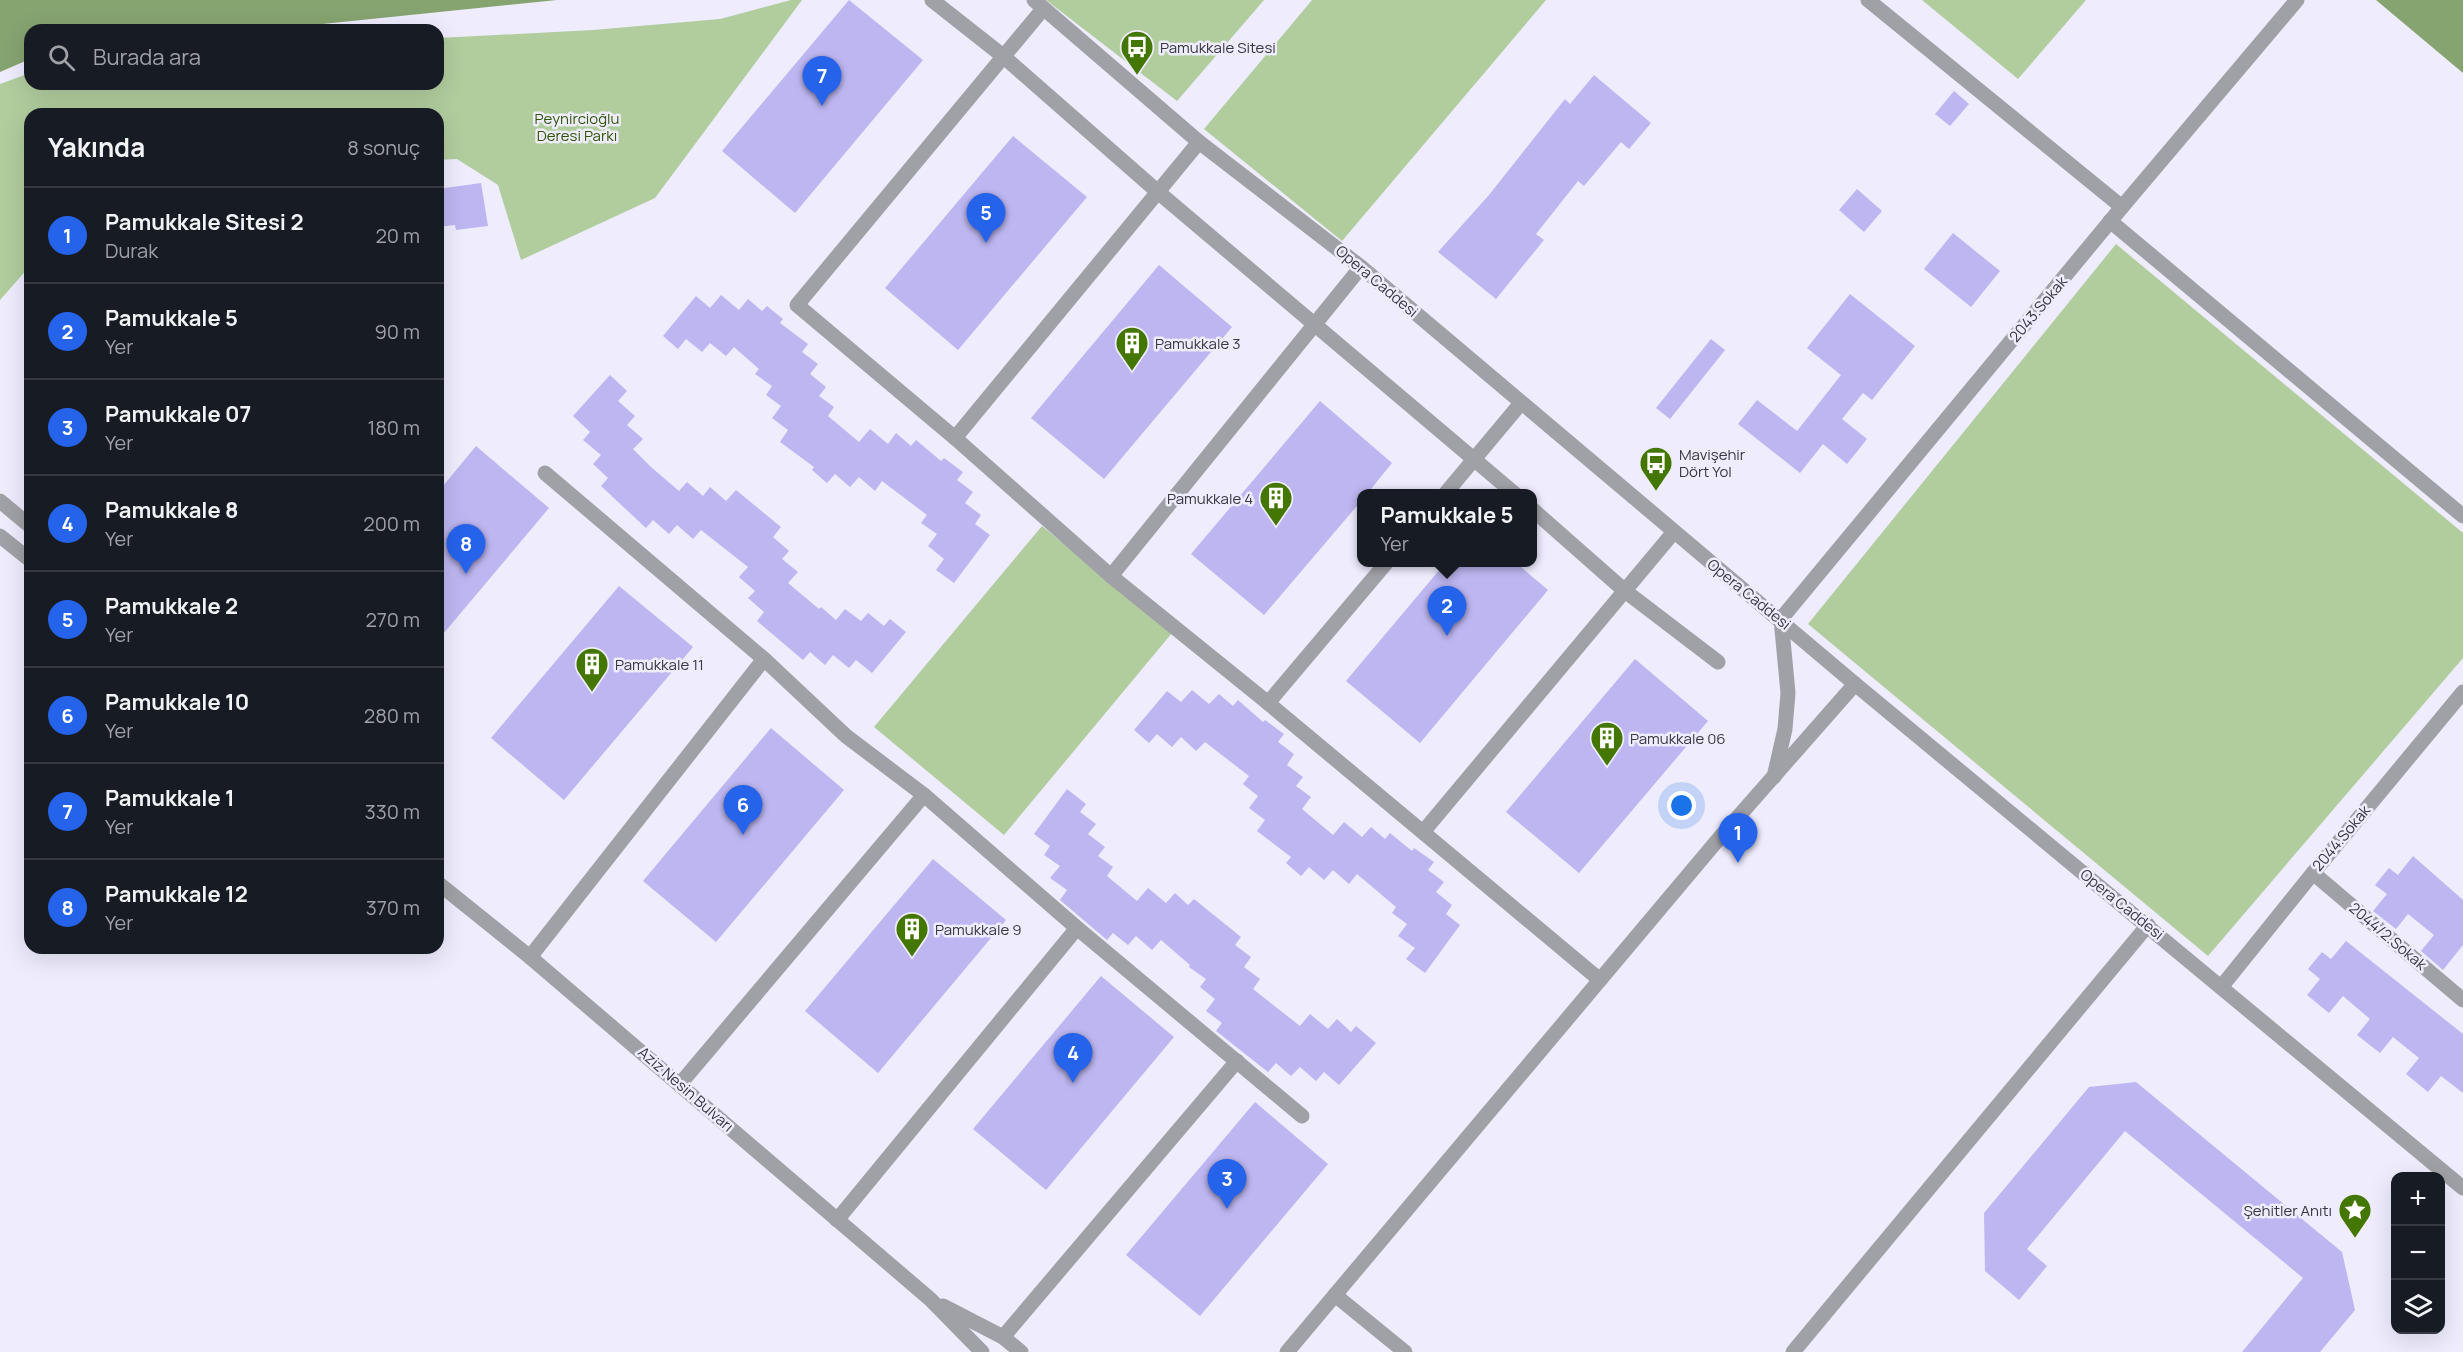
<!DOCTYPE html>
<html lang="tr">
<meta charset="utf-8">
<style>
:root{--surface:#171b24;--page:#242831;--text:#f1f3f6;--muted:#9ea1a6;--line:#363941;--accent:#2563eb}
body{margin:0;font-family:Manrope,sans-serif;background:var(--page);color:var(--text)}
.controls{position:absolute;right:18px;bottom:18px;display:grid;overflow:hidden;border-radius:12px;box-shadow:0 6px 24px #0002}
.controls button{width:54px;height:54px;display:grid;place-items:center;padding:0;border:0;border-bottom:2px solid var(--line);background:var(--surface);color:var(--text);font:30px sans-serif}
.you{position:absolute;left:1682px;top:806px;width:21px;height:21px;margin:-15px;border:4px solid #fff;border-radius:50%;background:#1a73e8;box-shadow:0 0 0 9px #1a73e833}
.badge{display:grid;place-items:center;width:39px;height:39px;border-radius:50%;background:var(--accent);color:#fff;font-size:20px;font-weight:700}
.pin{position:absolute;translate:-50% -50px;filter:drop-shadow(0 2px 3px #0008)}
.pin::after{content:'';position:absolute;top:32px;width:21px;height:18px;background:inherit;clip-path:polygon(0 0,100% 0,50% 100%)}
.popup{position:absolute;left:1357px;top:489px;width:180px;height:78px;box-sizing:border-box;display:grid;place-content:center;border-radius:12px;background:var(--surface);filter:drop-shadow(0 2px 4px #0005);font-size:20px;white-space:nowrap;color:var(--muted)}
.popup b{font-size:22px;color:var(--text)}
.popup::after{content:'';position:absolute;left:50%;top:100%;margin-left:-12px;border:12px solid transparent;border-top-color:var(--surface)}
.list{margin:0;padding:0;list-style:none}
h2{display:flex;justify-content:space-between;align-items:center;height:78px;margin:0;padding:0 24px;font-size:26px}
h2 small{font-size:20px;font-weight:400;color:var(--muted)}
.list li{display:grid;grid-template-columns:39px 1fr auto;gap:18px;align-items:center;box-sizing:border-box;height:96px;padding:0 24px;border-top:2px solid var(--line)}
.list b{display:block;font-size:22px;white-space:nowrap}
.list p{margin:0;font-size:20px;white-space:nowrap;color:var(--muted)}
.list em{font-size:20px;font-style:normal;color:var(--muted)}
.icon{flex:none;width:33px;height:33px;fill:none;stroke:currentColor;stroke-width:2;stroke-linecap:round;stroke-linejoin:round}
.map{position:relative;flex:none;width:2463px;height:1352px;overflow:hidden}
.search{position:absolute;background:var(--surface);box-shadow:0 6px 24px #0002;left:24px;top:24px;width:420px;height:66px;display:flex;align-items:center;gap:15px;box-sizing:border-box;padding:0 21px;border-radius:18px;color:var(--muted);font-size:22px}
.panel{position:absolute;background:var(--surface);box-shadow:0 6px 24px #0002;left:24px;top:108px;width:420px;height:846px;border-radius:18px}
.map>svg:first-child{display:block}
.green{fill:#b1cd9e}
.water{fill:#86a470}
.building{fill:#beb6f1}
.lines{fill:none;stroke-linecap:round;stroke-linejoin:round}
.minor{stroke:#a0a0a7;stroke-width:15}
.labels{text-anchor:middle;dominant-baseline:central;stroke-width:5;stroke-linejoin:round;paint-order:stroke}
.poi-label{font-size:15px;fill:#38373e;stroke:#eeecfd;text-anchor:start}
.park-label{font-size:15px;fill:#305604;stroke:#eeecfd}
.street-label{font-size:15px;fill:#38373e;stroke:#eeecfd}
</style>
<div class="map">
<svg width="2463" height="1352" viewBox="0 0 2463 1352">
<rect width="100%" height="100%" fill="#eeecfd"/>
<g class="green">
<path d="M791,0h11l-147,198 -134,62 -23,-75 -41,-26 -19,1v-46h-408v152l-30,34v-216l30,-11v11h408v-46l155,-8 127,-11z"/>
<path d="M1046,0h218l-87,101z"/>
<path d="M1312,0h234l-204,241 -138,-112z"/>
<path d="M1922,0h164l-68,79z"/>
<path d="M2116,244l347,289v125l-255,298 -400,-332z"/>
<path d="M1042,526l130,107 -168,202 -130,-108z"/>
</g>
<g class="water">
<path d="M0,0h557l-293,30h-234v29l-30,13z"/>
<path d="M2376,0h87v73z"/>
</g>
<g class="building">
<path d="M849,0l74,60 -128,153 -73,-62z"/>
<path d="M1594,75l57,48 -22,26 -8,-7 -37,44 -6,-5 -42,53 8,6 -48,59 -58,-47 51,-57 76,-96 5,5z"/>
<path d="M1954,91l15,13 -19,22 -15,-12z"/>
<path d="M1013,136l74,61 -129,153 -73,-62z"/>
<path d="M481,183l7,43 -32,4 -1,-5 -17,2v-38z"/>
<path d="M1857,189l25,22 -18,21 -25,-22z"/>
<path d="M1953,233l47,38 -29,36 -47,-38z"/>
<path d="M1159,265l73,62 -128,152 -73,-61z"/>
<path d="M1850,294l65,52 -43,54 -9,-7 -21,26 25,20 -20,25 -24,-20 -23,29 -62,-49 19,-24 40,31 44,-56 -34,-27z"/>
<path d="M721,295l18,15 9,-11 14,12 5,-5 16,13 -3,4 28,21 -6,8 16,12 -8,10 16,13 -7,9 15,11 -6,9 31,26 11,-13 18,15 8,-11 15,13 5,-6 25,21 3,-3 19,14 -6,8 16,12 -8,11 16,12 -6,9 15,11 -36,48 -18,-13 8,-11 -16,-13 9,-12 -16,-11 6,-8 -45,-34 -7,10 -16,-14 -9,10 -15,-13 -8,9 -15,-13 2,-3 -34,-25 8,-12 -16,-12 9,-12 -15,-11 6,-9 -17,-12 4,-5 -25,-22 -8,9 -16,-13 -8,9 -16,-13 -8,10 -15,-13 33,-40 14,12z"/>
<path d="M1711,339l14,11 -55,69 -14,-11z"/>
<path d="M610,375l17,16 -9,10 17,15 -8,9 16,14 -10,10 18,18 28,24 8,-9 16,14 7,-9 16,14 10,-11 45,37 -8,10 16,14 -7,8 16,13 -10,11 31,26 2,-2 15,13 9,-11 16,12 7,-8 16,13 6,-7 16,13 -34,41 -16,-13 -7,8 -16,-13 -8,10 -15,-13 -7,8 -46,-39 7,-9 -16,-14 7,-7 -16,-14 9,-10 -47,-37 -8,9 -16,-14 -8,9 -16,-14 -7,8 -45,-42 7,-8 -15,-14 8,-9 -18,-15 7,-8 -17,-16z"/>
<path d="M1320,401l72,62 -25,31h-5v6l-98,115 -73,-61z"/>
<path d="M476,446l73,62 -111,132v-148z"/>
<path d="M1446,562h69l33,28 -128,153 -74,-62z"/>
<path d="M619,586l74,61 -129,153 -73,-62z"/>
<path d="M1635,659l73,62 -129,152 -73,-61z"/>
<path d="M1192,690l17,14 10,-10 14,12 5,-6 25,22 2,-2 19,14 -6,8 16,12 -7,11 16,12 -7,9 15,11 -9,12 31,26 11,-13 18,15 9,-10 14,12 5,-6 22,18 2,-3 20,14 -6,8 16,12 -8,10 16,13 -6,9 14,11 -35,48 -19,-14 9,-11 -17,-12 9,-12 -15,-11 4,-6 -39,-33 -8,10 -16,-14 -9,10 -15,-13 -8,9 -15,-13 5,-6 -34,-26 8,-11 -16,-12 9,-12 -15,-12 6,-8 -44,-34 -9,9 -15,-14 -9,10 -15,-13 -8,9 -15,-13 33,-39 14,11z"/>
<path d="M771,728l73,62 -128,152 -73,-61z"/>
<path d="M1067,789l19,15 -6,8 16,12 -8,10 17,13 -7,9 15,11 -6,9 30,25 11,-13 18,15 9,-10 13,12 6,-6 47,38 -6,8 16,12 -7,10 16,12 -7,10 47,37 10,-12 18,15 9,-10 14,13 5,-6 20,17 -37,42 -15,-13 -8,9 -16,-14 -9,9 -15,-13 -8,9 -52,-41 6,-8 -16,-12 9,-12 -15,-12 6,-8 -17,-12 1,-2 -29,-25 -9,10 -16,-14 -8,9 -15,-12 -6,7 -47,-40 7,-10 -17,-12 10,-12 -16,-11 6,-9 -16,-12z"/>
<path d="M2413,856l50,44v45l-20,25 -22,-19 13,-16 -26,-21 -12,15 -23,-18 14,-17 -12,-9 14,-17 9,7z"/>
<path d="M933,859l73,61 -128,153 -73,-62z"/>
<path d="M2346,941l117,93v59l-22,-17 -13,16 -22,-18 13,-16 -26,-21 -13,16 -23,-18 13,-16 -27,-23 -14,17 -22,-18 13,-16 -12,-10 14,-17 9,7z"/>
<path d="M1101,976l73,61 -128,153 -73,-61z"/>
<path d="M2136,1082l206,170 13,58 -35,42h-78l61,-74 -178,-147 -98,118 20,17 -28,34 -34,-29 -1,-58 105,-126z"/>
<path d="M1255,1102l73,62 -128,152 -74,-61z"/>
</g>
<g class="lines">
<g class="minor">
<path d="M932,0l71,56 155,136 357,302"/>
<path d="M1034,0l165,142 162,125 494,417 608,504"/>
<path d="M1868,0l254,207"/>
<path d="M1043,9l-246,296 158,133 156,138 157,127 332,277"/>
<path d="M2110,221l353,295"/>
<path d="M955,438l244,-296"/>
<path d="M545,473l219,186 82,77 78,59 153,133 225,188"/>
<path d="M1445,494l76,-91"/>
<path d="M0,501l30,25"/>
<path d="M1532,509l93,82 93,71"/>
<path d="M0,536l30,24"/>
<path d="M1111,576l250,-309"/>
<path d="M1268,703l119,-141"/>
<path d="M1774,777l11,-48 3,-36 -7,-74 341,-412 175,-207"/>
<path d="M1423,832l250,-299"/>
<path d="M2313,873l150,127"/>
<path d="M438,883l92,74 400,342 52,53"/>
<path d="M530,957l234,-298"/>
<path d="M2222,986l91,-113 150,-181"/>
<path d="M680,1084l244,-289"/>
<path d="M837,1220l240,-292"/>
<path d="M1335,1295l70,57"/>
<path d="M943,1306l60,31 18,15"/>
<path d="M1003,1337l234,-276"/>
<path d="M1287,1352l429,-510 139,-158"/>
<path d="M1793,1352l355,-427"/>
</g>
</g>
<defs>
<g id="bus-pin" transform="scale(1.725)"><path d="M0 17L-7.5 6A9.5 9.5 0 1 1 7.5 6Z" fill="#447701" stroke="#eeecfd"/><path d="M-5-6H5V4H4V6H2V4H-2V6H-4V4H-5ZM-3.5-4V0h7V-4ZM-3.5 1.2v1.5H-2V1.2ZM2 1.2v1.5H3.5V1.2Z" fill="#fff"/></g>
<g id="building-pin" transform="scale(1.725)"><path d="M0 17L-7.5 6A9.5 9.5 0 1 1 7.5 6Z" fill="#447701" stroke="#eeecfd"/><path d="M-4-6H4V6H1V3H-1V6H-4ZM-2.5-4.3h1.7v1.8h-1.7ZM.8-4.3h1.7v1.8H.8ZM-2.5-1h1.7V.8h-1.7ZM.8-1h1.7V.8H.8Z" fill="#fff"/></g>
<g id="sight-pin" transform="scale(1.725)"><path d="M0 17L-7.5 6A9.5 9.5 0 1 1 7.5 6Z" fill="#447701" stroke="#eeecfd"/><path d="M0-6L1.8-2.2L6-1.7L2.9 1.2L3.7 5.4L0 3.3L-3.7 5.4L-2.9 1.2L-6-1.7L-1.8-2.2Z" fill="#fff"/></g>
</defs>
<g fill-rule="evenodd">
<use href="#bus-pin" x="1137" y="47"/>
<use href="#building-pin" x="1132" y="343"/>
<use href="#bus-pin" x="1656" y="463"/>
<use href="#building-pin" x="1276" y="498"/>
<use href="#building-pin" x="592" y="664"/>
<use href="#building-pin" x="1607" y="738"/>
<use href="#building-pin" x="912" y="929"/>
<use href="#sight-pin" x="2355" y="1210"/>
</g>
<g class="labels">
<g class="poi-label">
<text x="1160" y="47">Pamukkale Sitesi</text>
<text x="1155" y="343">Pamukkale 3</text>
<text x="1679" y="454">Mavişehir<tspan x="1679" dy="17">Dört Yol</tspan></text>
<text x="1253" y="498" text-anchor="end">Pamukkale 4</text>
<text x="615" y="664">Pamukkale 11</text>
<text x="1630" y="738">Pamukkale 06</text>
<text x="935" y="929">Pamukkale 9</text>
<text x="2332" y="1210" text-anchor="end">Şehitler Anıtı</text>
</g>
<g class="park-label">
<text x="577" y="118">Peynircioğlu<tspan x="577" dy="17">Deresi Parkı</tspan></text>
</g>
<g class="street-label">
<text transform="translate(1377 281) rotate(40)">Opera Caddesi</text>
<text transform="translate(2038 309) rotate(-50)">2043.Sokak</text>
<text transform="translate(1749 594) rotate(39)">Opera Caddesi</text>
<text transform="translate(2341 838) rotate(-50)">2044.Sokak</text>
<text transform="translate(2122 904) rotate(39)">Opera Caddesi</text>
<text transform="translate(2388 936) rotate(40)">2044/2.Sokak</text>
<text transform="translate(686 1089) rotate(41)">Aziz Nesin Bulvarı</text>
</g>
</g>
</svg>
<div class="controls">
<button>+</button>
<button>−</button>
<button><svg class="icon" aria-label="layers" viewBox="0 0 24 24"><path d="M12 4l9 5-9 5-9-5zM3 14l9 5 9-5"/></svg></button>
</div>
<div class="you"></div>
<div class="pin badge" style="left:1738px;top:863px">1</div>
<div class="pin badge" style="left:1447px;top:636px">2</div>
<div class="popup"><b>Pamukkale 5</b>Yer</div>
<div class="pin badge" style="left:1227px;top:1209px">3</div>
<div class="pin badge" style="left:1073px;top:1083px">4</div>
<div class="pin badge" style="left:986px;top:243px">5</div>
<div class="pin badge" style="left:743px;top:835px">6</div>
<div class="pin badge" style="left:822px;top:106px">7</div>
<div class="pin badge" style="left:466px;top:574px">8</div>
<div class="search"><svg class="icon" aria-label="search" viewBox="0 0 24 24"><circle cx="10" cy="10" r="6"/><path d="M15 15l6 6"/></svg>Burada ara</div>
<section class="panel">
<h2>Yakında<small>8 sonuç</small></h2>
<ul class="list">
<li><span class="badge">1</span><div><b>Pamukkale Sitesi 2</b><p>Durak</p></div><em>20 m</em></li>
<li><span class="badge">2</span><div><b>Pamukkale 5</b><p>Yer</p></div><em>90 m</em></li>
<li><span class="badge">3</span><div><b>Pamukkale 07</b><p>Yer</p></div><em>180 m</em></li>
<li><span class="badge">4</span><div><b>Pamukkale 8</b><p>Yer</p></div><em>200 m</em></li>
<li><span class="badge">5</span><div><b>Pamukkale 2</b><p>Yer</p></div><em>270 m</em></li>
<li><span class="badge">6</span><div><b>Pamukkale 10</b><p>Yer</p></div><em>280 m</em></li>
<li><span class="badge">7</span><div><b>Pamukkale 1</b><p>Yer</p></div><em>330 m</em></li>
<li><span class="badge">8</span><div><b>Pamukkale 12</b><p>Yer</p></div><em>370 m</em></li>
</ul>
</section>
</div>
